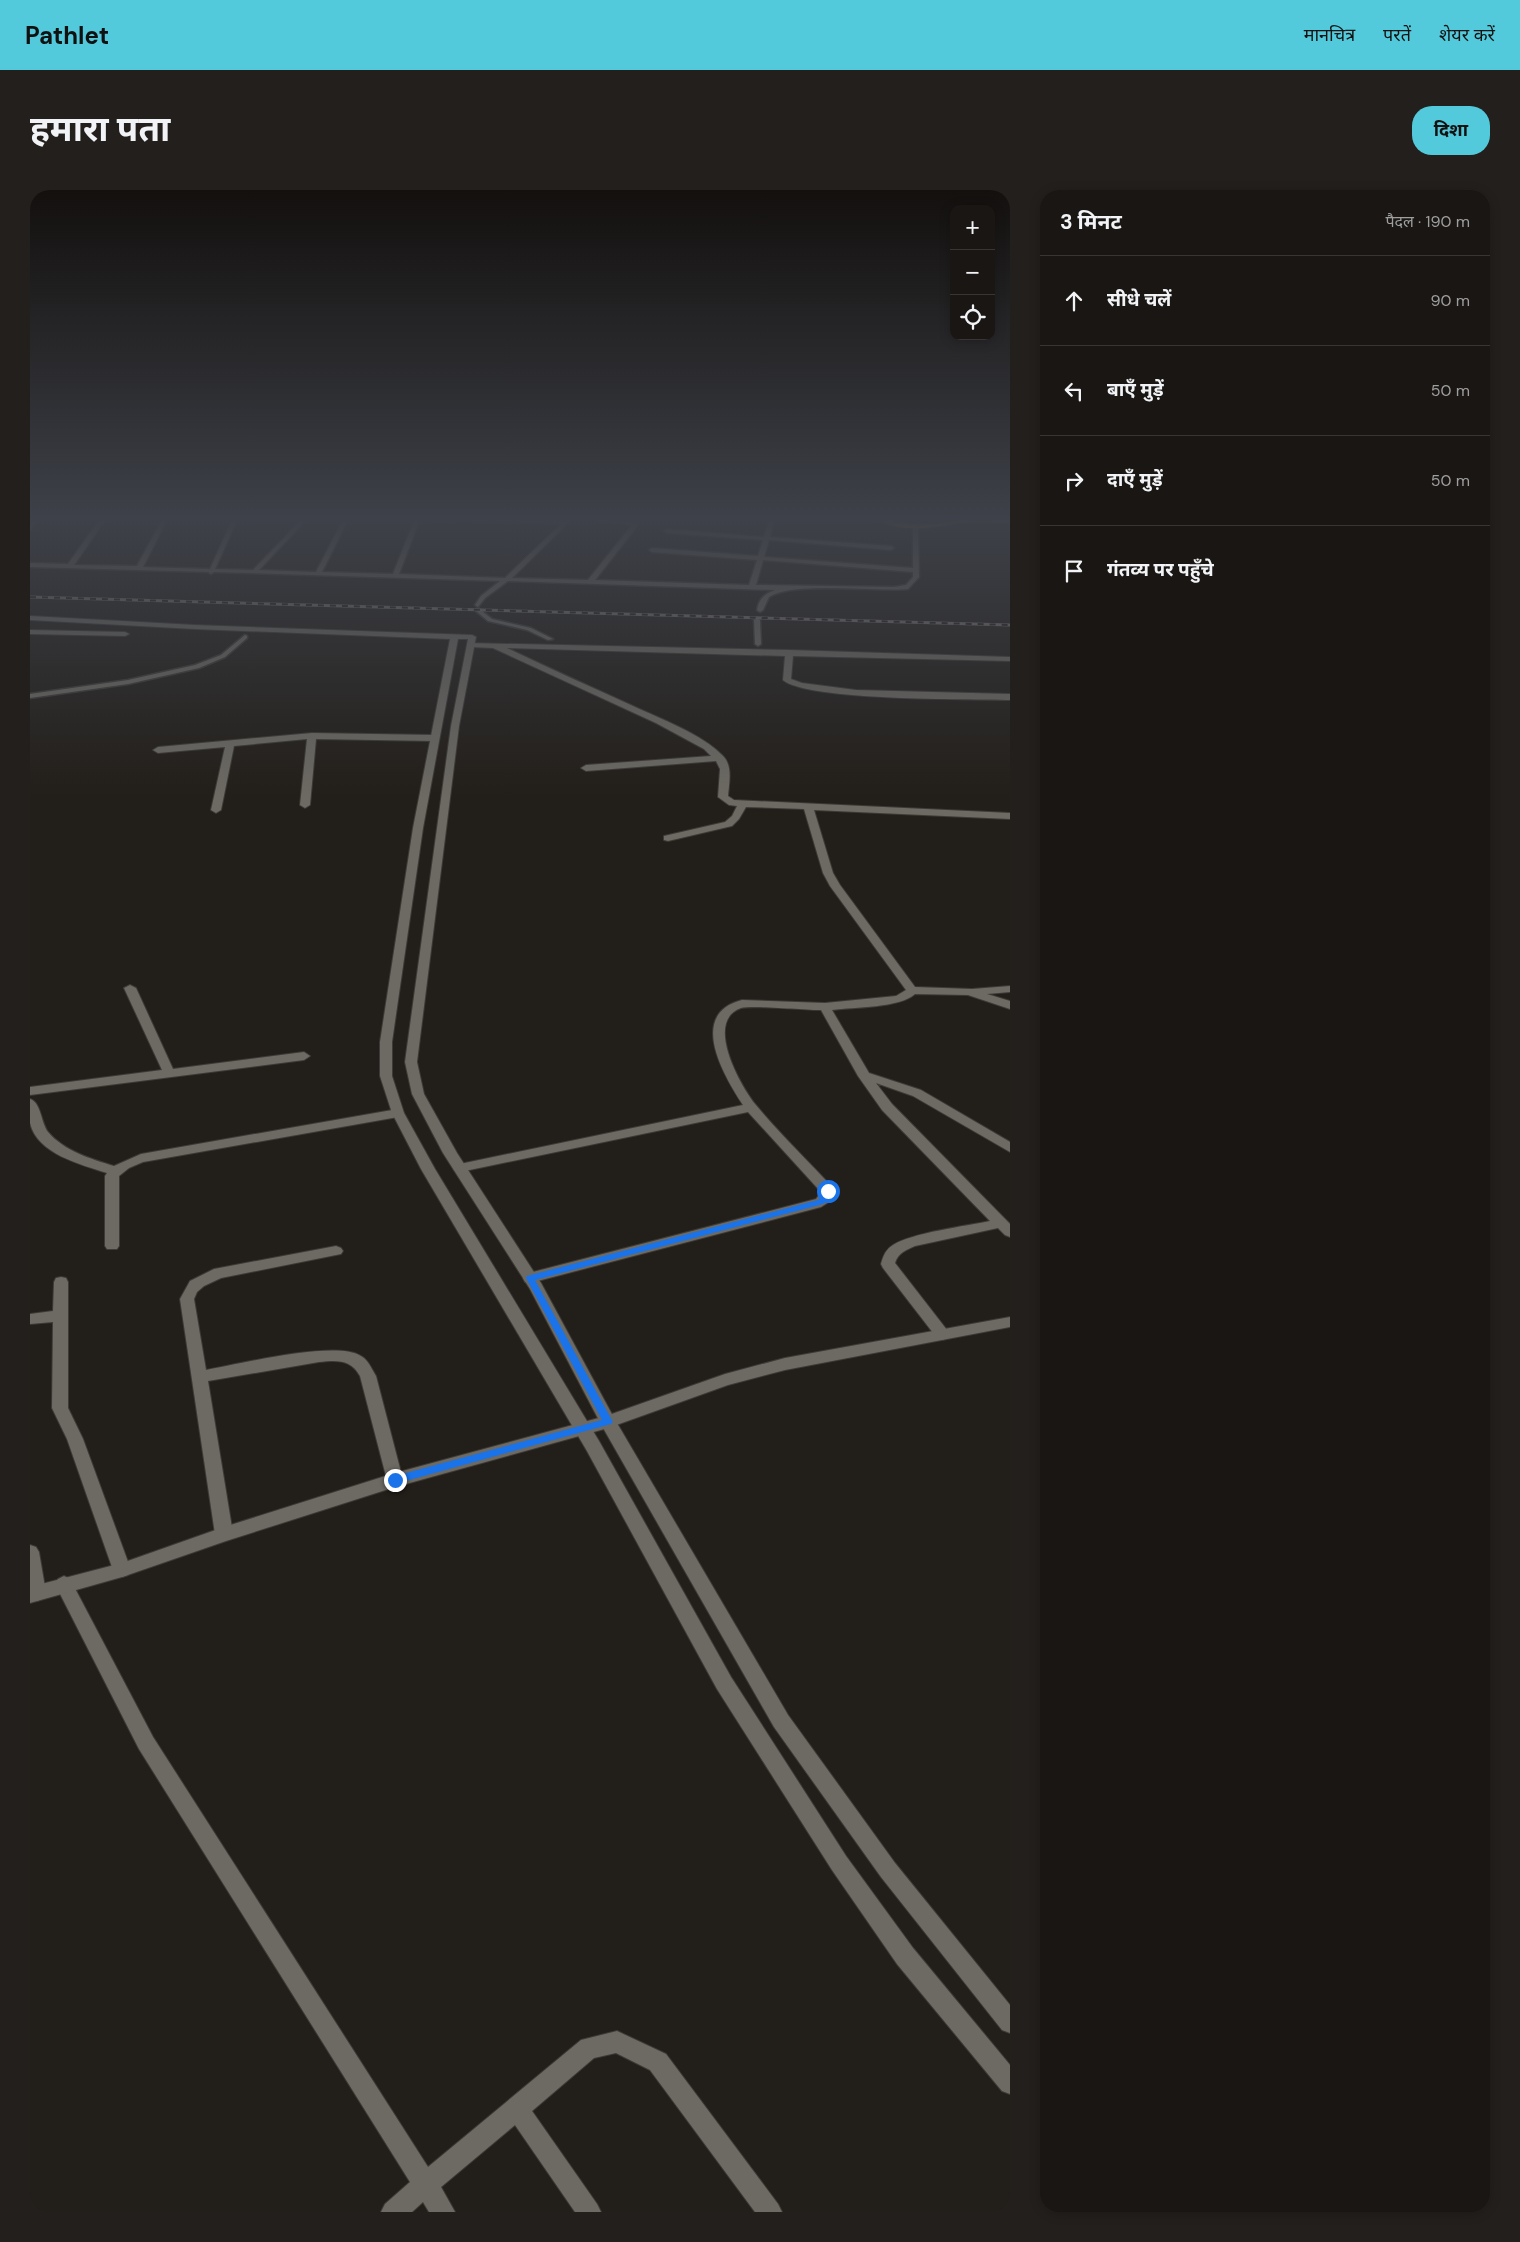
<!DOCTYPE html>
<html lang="hi">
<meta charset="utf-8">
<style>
:root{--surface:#1a1613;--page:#231f1c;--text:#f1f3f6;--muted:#9f9fa0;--line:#383533;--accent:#53cadc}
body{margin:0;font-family:"DM Sans","Noto Sans Devanagari",sans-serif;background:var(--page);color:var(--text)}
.controls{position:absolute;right:15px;top:15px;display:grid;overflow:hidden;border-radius:10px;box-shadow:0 2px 12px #0003}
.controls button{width:45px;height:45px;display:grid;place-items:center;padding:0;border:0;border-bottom:1px solid var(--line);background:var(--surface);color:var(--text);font:25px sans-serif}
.stop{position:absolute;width:15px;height:15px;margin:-11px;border:4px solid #1a73e8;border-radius:50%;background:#fff}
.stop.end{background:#1a73e8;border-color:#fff;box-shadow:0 1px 5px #0008}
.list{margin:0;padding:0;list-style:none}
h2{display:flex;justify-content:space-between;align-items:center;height:65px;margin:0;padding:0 20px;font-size:21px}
h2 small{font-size:16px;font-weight:400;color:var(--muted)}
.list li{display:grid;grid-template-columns:32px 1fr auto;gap:15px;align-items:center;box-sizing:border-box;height:90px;padding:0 20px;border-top:1px solid var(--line)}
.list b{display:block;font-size:19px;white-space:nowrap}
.list em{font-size:16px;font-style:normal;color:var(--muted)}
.icon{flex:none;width:28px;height:28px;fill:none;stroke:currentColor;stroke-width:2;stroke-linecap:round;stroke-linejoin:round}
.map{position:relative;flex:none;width:980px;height:2022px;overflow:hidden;border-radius:20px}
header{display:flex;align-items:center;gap:30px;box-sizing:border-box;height:70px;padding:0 25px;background:var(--accent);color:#111}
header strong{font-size:24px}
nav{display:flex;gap:28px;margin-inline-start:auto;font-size:18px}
.intro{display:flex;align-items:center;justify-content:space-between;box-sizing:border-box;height:120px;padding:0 30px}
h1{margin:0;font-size:35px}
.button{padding:12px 22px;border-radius:20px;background:var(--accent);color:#111;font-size:18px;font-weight:700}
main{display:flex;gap:30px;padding:0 30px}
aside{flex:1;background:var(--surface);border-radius:20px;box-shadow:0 2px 12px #0003}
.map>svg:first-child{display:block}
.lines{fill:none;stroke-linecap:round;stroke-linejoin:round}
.service-casing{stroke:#3d3a37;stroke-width:3}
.minor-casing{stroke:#3d3a37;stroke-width:2}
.tertiary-casing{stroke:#3d3a37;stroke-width:2}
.secondary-casing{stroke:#3d3a37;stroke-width:2}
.primary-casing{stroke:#3d3a37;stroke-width:2}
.service{fill:#6d6a63;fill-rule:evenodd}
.minor{fill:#6d6a63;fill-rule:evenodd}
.tertiary{fill:#6d6a63;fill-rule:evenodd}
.secondary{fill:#6d6a63;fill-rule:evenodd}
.primary{fill:#a28242;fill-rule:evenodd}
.rail-casing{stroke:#7a7672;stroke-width:3}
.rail{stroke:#221e19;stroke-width:2;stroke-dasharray:6;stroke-linecap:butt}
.route{fill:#1a73e8}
</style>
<header>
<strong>Pathlet</strong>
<nav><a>मानचित्र</a><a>परतें</a><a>शेयर करें</a></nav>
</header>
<div class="intro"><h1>हमारा पता</h1><a class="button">दिशा</a></div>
<main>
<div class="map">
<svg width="980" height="2022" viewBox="0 0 980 2022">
<rect width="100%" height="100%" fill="#221e19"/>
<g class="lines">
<g class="service-casing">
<g id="service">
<path d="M7,326h6l-13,14v-6z"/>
<path d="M72,326h6l-34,49 63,1 27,-50h5l-26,51 67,2 24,-53h5l-24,53 38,1 52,-54h5l-51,54 57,2 29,-56h5l-28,56 71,2 23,-58 149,4 4,-3 2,3 -59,58 76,2 44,-55 -63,-9h13l57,8 -44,56 154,5 8,-25 -105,-8 -3,-2 3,-2 106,8 5,-16 -96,-7 -3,-2 3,-2 97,8 6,-21h5l-5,21 121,9 3,2 -3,2 -122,-10 -5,17 149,11v-42l5,-1 1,52 -11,12c-34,3 -114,-8 -139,8l-6,13 -3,2 -3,-2c2,-11 7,-16 18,-20l-267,-9 -23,17 -7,9 -3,-2 6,-9 19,-15 -286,-9 -3,2 -3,-2 -178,-5v-4l38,1zM390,329l141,5 -56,54 -106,-4zM733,370l150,12v5l-7,8 -12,2 -138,-2z"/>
<path d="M448,418l14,11 39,9 22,11 -5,1 -21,-10 -39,-9 -12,-10v-2z"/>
<path d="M727,428l3,2 1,24 -3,2 -3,-2 -1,-24z"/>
<path d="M215,445l2,1v2l-22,19 -26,11 -71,16 -98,14v-4l98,-14 67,-15 26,-10z"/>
</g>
</g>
<g class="minor-casing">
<g id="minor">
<path d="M438,453l321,7 221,7v4l-217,-5 -2,23 11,4 54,7 154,4v6c-39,-1 -203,1 -227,-20l2,-24 -278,-8c42,20 84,39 126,58 28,13 69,28 90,50 10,10 6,27 5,40l6,4 276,13v6l-196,-9 19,63 7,12 75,102 57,2 38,-3v6l-23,2 23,7v8l-42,-14 -53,-1c-15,14 -61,13 -83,16l37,63 52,17 89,52v10l-97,-56 -37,-13 16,21 118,120v13l-5,-2 -7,-7 -83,18c-9,4 -17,7 -20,17l52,67 3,4 -3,4 -5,2 -5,-2 -54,-70 -2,-4c2,-8 5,-15 12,-19 18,-12 74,-19 97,-24l-108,-111 -24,-34 -37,-66c-15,0 -69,-5 -80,-2 -37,13 -1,77 14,96 24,29 52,56 78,84l2,3 -3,9 -11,7 -291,76 -5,-1 -2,-4 2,-4 291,-75 5,-7 -73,-80 -288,60 -5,-1 -2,-3 2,-3 288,-60c-19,-29 -56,-91 -1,-105l83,3 71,-7 10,-6 -76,-104 -7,-13 -19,-64 -58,-2 -7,12 -7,7 -64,15 -4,-1v-4l61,-14 7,-6 5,-10 -8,-1 -11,-8 2,-28 -4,-8 -130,10 -5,-3 5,-3 125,-9 -7,-7 -48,-26 -163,-75 -22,-1h-3z"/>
<path d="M282,543l122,2 5,3 -5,3 -118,-2 -6,66 -5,3 -5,-3 7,-66 -73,7 -13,64 -5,3 -5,-3 14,-63 -67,6 -5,-3 5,-3z"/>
<path d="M100,795l6,3 37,81 131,-17 6,4 -6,4 -274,35v-8l132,-17 -38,-82z"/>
<path d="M0,909c11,3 11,24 18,33 16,19 43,27 66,34l27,-12 257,-45 6,4 -6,4 -255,45 -14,6 -10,8v70l-2,3h-10l-2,-3v-70l2,-3c-25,-8 -70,-19 -77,-50 0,-7 0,-17 0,-24z"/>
<path d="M306,1056l5,2 2,3 -2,3 -120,24 -17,8 -7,6 -3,7 12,71c32,-6 128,-29 153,-15 9,4 12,13 17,21l27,104 -2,5 -6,2 -6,-2 -2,-5 -27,-104c-9,-17 -24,-16 -41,-14l-111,19 25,153 -3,5 -6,2 -6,-2 -3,-5 -35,-235 10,-18 24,-12z"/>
<path d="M31,1087l5,1 2,4v126l15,31 48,131 -3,5 -6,2 -6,-2 -3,-5 -46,-131 -15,-31 1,-86 -23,2v-10l23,-3 1,-29 2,-4z"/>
<path d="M0,1355l6,2 3,5 7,41 -3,5 -6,3 -7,-4z"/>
<path d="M34,1386l6,3 83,158 275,430 153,-127 36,-9 49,23 112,150 4,8h-27l-105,-142 -34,-17 -22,5 -62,53 65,93 4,8h-26l-60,-87 -74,62 14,25h-26l-6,-10 -11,10h-31l4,-8 25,-22 -271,-433 -84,-165 3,-5z"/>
</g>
</g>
<g class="tertiary-casing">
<path id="tertiary" d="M980,1127v10l-225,43 -57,15 -120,43 -213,59 -169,54 -104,36 -92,26v-16l92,-24 102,-36 171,-54 211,-57 119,-42 60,-16z"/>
</g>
<g class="secondary-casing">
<g id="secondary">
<path d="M0,426l165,9 277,10 4,2 -17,89 -42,336 7,32 33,59 84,130 73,135 174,297 107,148 115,142v28l-8,-3 -121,-153 -107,-150 -172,-301 -72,-137 -87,-136 -31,-59 -7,-32 46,-336 17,-87h-10l-35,189 -31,214v34l12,37 31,56 164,272 132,236 115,179 67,92 97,117v29l-8,-3 -105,-127 -65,-94 -115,-181 -130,-238 -166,-282 -29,-56 -12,-37v-34l33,-214 37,-189 -255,-10 -165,-9z"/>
<path d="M0,440l95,2 4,2 -4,2 -95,-2z"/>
</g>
</g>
<g class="primary-casing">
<path id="primary" d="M843,326c8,-1 14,3 22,5 12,3 24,4 36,3 13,0 23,-8 34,-8l-3,4 48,-1v4c-18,0 -37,-2 -55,1 -25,4 -60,10 -82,-8z"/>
</g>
<use href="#service" class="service"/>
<use href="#minor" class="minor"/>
<use href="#tertiary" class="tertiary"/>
<use href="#secondary" class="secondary"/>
<use href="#primary" class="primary"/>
<g class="rail-casing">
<path id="rail" d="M0,407l980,28"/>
</g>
<use href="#rail" class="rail"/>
</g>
<linearGradient id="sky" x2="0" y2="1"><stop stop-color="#13100e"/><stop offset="0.54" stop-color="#3e4149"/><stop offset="1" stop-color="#3e4149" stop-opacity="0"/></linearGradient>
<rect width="980" height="609" fill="url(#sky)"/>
<path class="route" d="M798,998l4,3 -1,6 -8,7 -288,76 78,142 -2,2 -216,60 -3,-1 -2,-3 5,-4 207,-56 -76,-142 1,-2 291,-76 5,-4 2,-7z"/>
</svg>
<div class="controls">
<button>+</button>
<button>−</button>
<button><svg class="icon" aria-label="locate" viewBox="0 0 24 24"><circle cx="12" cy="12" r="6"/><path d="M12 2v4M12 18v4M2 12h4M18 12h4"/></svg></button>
</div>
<div class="stop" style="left:798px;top:1001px"></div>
<div class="stop end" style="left:365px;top:1290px"></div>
</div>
<aside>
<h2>3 मिनट<small>पैदल · 190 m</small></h2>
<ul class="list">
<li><svg class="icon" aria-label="ahead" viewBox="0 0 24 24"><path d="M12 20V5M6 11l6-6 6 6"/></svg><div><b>सीधे चलें</b></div><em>90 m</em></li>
<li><svg class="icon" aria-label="left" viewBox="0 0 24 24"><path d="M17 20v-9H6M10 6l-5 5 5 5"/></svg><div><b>बाएँ मुड़ें</b></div><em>50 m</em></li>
<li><svg class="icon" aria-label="right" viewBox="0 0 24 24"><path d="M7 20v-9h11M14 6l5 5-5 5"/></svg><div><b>दाएँ मुड़ें</b></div><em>50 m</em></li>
<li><svg class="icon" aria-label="arrive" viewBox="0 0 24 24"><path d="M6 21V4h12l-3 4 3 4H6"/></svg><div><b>गंतव्य पर पहुँचे</b></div></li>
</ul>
</aside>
</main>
